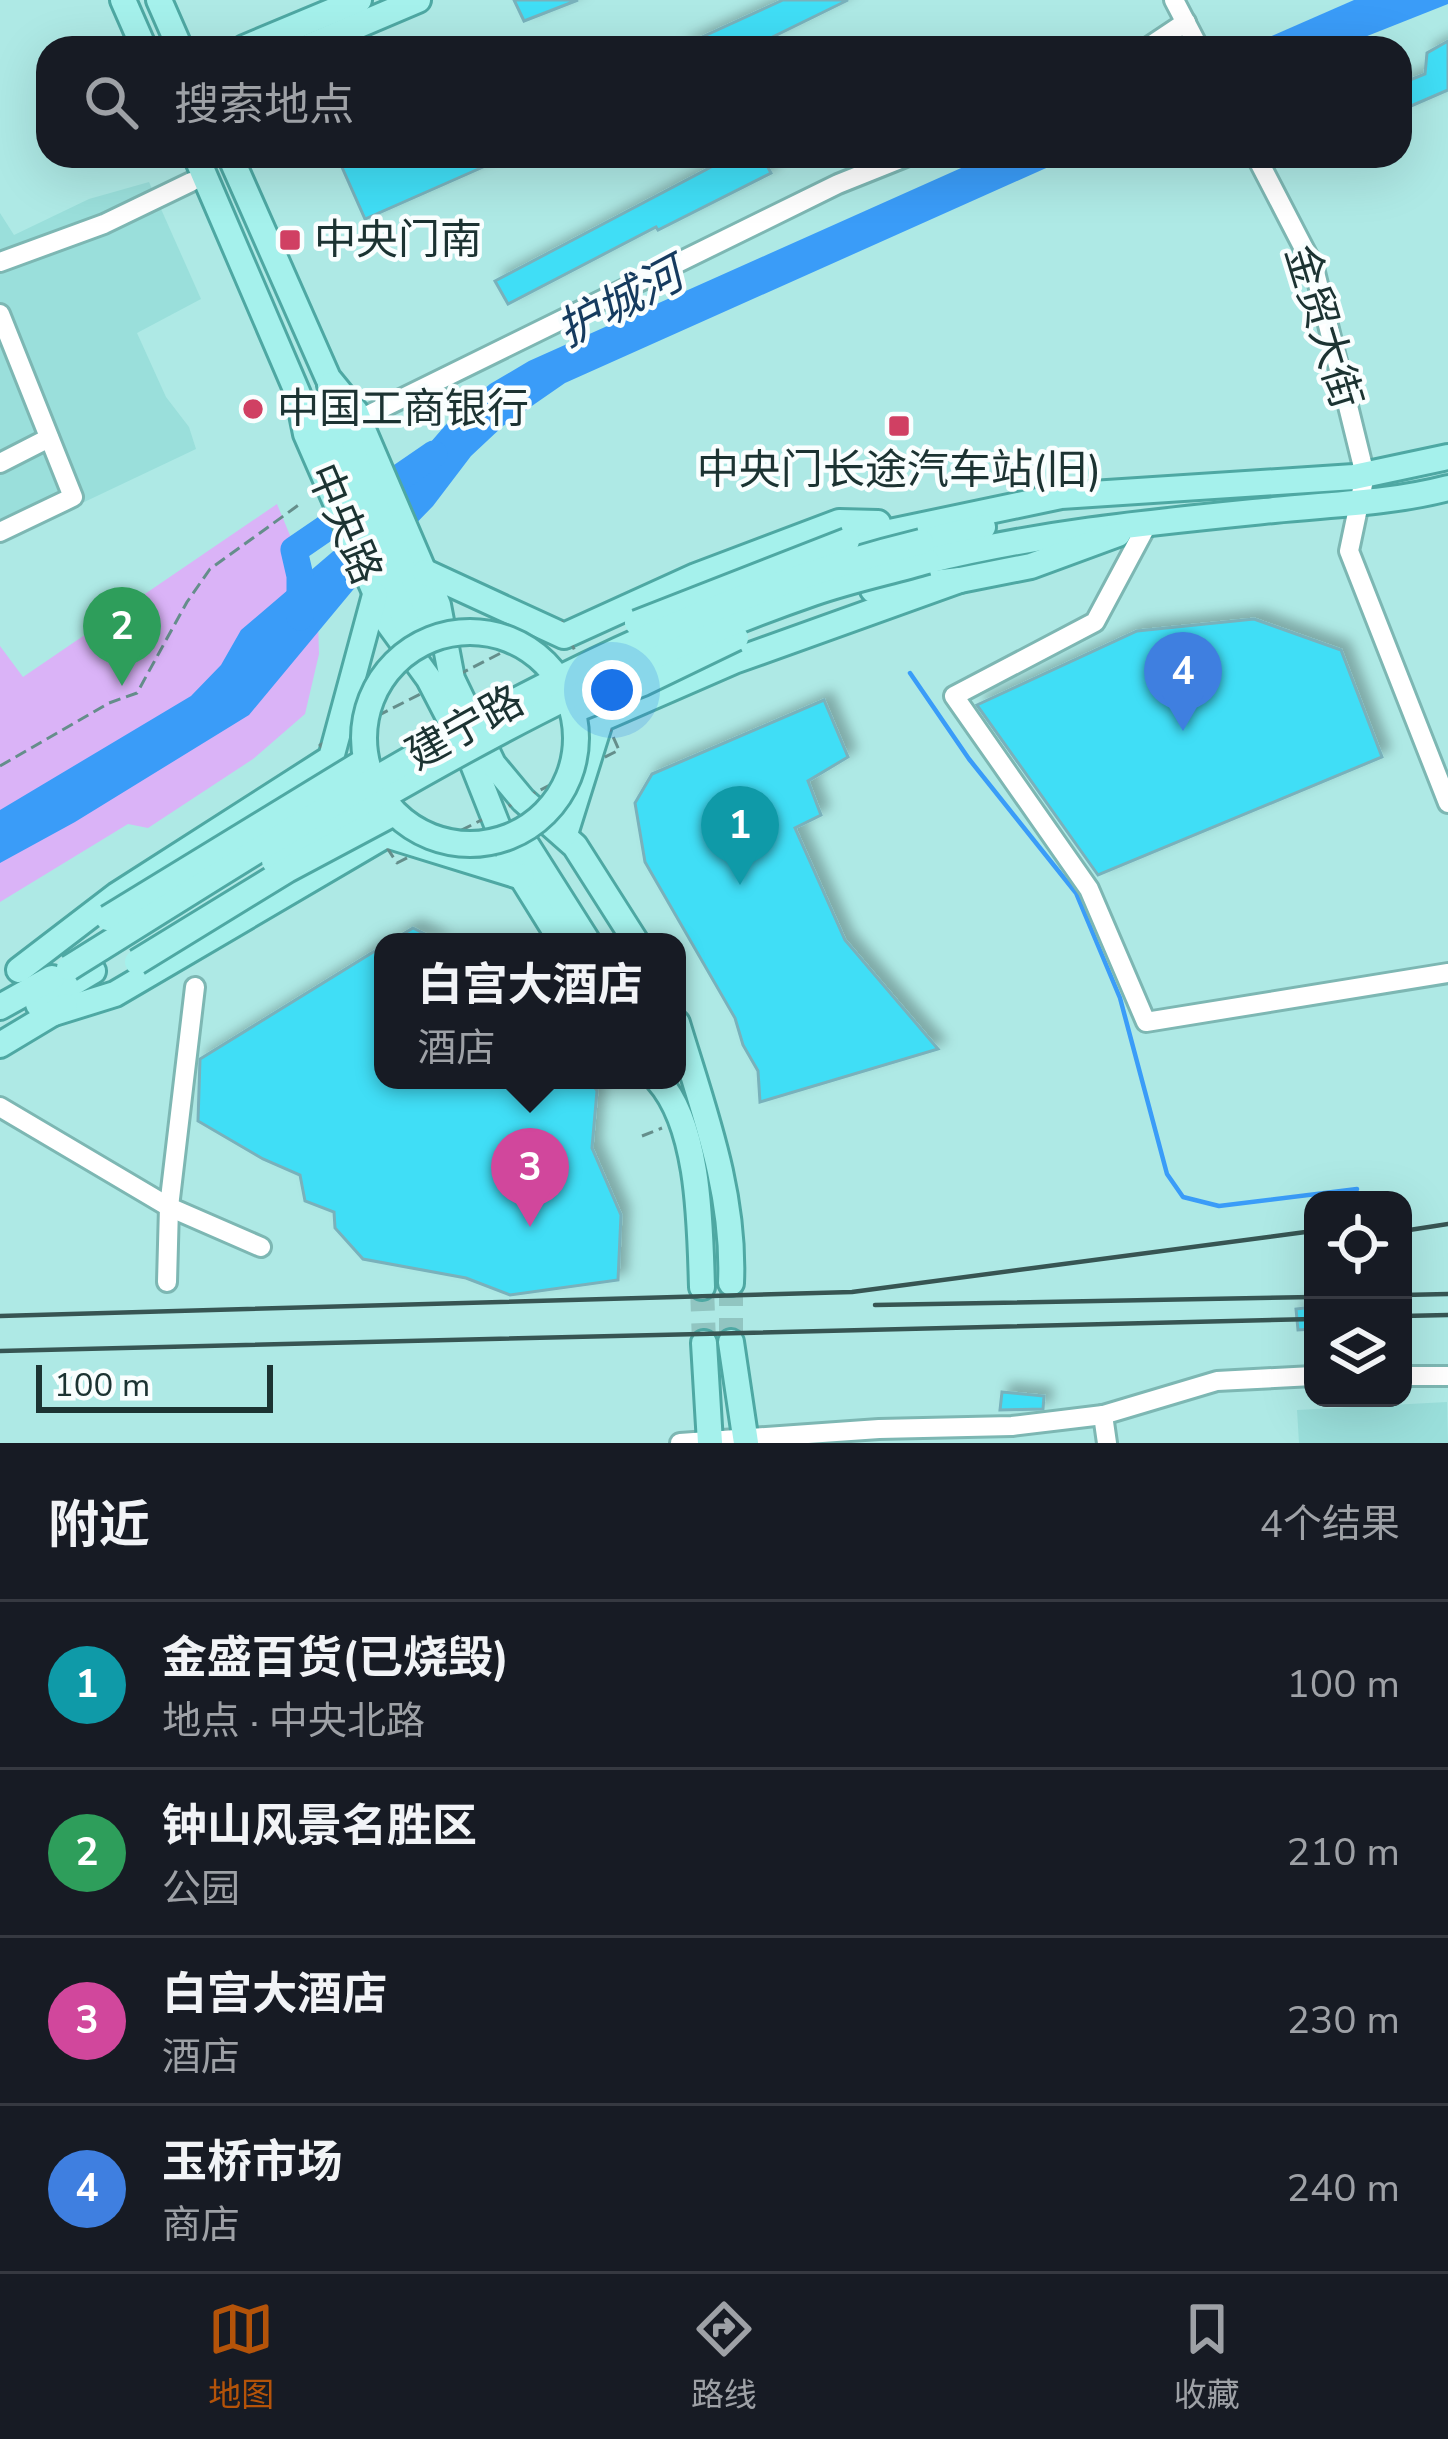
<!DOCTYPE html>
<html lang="zh">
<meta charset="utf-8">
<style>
:root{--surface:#171b24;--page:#242831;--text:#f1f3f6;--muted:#9ea1a6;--line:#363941;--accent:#b45309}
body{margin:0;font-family:"Nunito Sans","Noto Sans SC",sans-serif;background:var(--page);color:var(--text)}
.controls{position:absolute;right:36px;bottom:36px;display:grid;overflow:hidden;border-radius:24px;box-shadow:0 12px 48px #0002}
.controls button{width:108px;height:108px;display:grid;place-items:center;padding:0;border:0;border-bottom:3px solid var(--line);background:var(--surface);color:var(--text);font:60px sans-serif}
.scale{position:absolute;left:36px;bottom:30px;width:237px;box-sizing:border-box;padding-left:12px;border:6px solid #1c3332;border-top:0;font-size:33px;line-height:42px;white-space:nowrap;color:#1c3332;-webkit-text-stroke:9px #f9fefe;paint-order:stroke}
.you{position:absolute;left:612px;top:690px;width:42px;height:42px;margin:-30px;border:9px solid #fff;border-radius:50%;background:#1a73e8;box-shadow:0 0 0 18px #1a73e833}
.badge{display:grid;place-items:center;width:78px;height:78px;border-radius:50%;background:var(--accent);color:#fff;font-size:39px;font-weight:700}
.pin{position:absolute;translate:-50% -99px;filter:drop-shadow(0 3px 6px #0008)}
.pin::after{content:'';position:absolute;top:63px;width:42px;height:36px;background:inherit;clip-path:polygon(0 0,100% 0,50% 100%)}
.popup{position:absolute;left:374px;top:933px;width:312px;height:156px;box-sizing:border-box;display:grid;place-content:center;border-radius:24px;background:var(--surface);filter:drop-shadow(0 3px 9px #0005);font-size:39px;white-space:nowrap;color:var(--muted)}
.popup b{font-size:45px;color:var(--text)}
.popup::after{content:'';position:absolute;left:50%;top:100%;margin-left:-24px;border:24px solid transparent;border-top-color:var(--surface)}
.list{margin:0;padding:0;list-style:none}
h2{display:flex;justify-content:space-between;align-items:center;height:156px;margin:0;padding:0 48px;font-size:51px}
h2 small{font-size:39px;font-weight:400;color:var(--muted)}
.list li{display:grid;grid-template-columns:78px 1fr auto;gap:36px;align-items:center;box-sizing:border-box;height:168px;padding:0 48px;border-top:3px solid var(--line)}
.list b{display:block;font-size:45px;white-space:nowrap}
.list p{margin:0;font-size:39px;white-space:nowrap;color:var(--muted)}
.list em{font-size:39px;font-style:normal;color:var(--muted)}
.icon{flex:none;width:66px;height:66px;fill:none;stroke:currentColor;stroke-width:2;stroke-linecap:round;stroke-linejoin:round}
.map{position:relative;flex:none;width:1448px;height:1443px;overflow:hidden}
.search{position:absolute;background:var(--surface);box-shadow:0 12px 48px #0002;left:36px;right:36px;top:36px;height:132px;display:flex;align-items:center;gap:30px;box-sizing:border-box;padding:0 42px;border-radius:36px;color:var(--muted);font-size:45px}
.sheet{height:828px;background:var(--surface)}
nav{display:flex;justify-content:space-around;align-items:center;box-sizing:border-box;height:168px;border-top:3px solid var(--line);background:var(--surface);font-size:33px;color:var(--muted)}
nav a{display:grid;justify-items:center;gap:6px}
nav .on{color:var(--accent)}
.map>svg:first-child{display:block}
.built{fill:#9adfdb}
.green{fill:#dab3f7}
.water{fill:#3a9cf8}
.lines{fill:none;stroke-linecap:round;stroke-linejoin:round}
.stream{stroke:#3a9cf8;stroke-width:4.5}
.river{stroke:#3a9cf8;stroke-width:27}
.building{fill:#40def6;stroke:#79b1bb;stroke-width:3;filter:url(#shadow)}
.major-tunnel{stroke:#91c5c1;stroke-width:24;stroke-dasharray:24 12;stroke-linecap:butt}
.minor-casing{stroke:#7db7b3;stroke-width:24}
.major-casing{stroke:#4ea8a3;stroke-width:30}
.path{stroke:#658e8b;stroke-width:3;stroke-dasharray:12 6;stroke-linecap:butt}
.minor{stroke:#fff;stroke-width:18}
.major{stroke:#a5f1ec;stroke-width:24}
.rail{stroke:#375553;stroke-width:4.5}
.major-bridge-casing{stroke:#4ea8a3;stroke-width:30;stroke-linecap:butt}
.major-bridge{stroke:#a5f1ec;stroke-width:24}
.poi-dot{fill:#d04063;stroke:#f9fefe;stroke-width:4.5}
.labels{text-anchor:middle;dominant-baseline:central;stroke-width:9;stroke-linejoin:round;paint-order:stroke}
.poi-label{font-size:42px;fill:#1c3332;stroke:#f9fefe;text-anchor:start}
.street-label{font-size:42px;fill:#1c3332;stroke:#f9fefe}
.water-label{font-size:45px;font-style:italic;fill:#153b5f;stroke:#f9fefe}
</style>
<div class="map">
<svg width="1448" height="1443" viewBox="0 0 1448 1443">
<defs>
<filter id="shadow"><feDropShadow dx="8" dy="-8" stdDeviation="6" flood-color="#0004"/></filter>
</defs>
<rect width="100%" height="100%" fill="#aee9e5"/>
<g class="built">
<path d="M149,182l52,117 -64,34 29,64 23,30 7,22 -196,93v-329l14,22 75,-36z"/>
<path d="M1447,1402l1,41h-149l-2,-33z"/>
</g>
<path class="green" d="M277,504l17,41 9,5 -2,12 17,59 1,33 -14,60 -52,45 -105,69 -20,-4 -128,78v-256l23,31z"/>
<g class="water">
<path d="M1354,0h94v4l-111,44h-93z"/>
<path d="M988,156h85l-508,227 -62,43 -32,30 -38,50 -71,73 -113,136 -174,107 -75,41v-53l191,-114 30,-31 20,-35 103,-88 112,-129 34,-29 39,-23z"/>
</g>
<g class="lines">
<path class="stream" d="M910,673l59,86 107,134 44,105 47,176 16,23 36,9 138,-17"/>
<path class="river" d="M300,617v-41l-6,-26 140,-96"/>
</g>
<g class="building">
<path d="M514,0h64l-54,21z"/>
<path d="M783,0h65l-98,48h-72z"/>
<path d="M1448,41v49l-44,19 -4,-25 25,-10 2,-21z"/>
<path d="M337,156h171l-143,63z"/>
<path d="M732,156h30l9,17 -113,57 -2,-3 -148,77 -13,-23z"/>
<path d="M1254,619l87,31 41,107 -284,118 -121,-170 160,-74z"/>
<path d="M824,700l24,57 -40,24 13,34 -26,13 50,112 93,109 -178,53 -2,-31 -15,-26 -8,-27 -90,-156 -10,-59 17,-29z"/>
<path d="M413,928l28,14h-51z"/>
<path d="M383,946v134h207l7,11 -5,57 29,67 -3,65 -108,15 -44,-17 -103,-19 -28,-31 -1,-16 -29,-11 -5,-26 -37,-16 -65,-38 2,-62z"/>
<path d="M1313,1307v22l-15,1 -2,-21z"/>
<path d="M1002,1392l42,4 -1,13 -43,1z"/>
</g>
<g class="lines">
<g class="major-tunnel">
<path d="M702,1287l2,56"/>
<path d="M731,1342v-59"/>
</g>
<g class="minor-casing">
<g id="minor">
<path d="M1174,0l25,48"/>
<path d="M1147,48l39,-26"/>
<path d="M1256,156l58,112 51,207 -16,76 99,252"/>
<path d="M0,262l104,-38 87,-42"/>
<path d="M0,314l73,183 -73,35"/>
<path d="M358,420l480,-236 70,-28"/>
<path d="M0,463l49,-25"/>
<path d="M1148,523l-53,99 -141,74 135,193 57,133 302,-49"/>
<path d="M0,1107l169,100 92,40"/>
<path d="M167,1282l2,-75 26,-220"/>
<path d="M1403,1376h45"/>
<path d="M1103,1415l4,28"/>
<path d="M680,1443l199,-14 133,-3 91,-11 114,-34 96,-5"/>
</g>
</g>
<g class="major-casing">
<g id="major">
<path d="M123,0l21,48"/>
<path d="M159,0l21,48"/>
<path d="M244,48l115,-48"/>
<path d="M305,48l113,-48"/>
<path d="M196,156l102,238 8,40 83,190 40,55 44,85 38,96 51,82"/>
<path d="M230,156l98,222 27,33 63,147 20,47 14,74 41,85 30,36 52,46 61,96"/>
<path d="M330,385l28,82 76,171"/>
<path d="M305,403l18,27 93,214"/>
<path d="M847,541l214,-45 293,-19 94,-20"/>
<path d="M921,542l62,-15"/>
<path d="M927,561c118,-29 228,-39 347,-51 59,-6 116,-7 174,-22"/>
<path d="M425,572l139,64 132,-60 143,-54 39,1"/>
<path d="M873,590l87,-10 71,-14 87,-32"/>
<path d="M519,833l69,109"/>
<path d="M565,834l36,-115 133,-58 226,-81"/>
<path d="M19,970l98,-75 214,-137 44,-163"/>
<path d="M38,1004l55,-33"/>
<path d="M0,1007l52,-29"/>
<path d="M54,1013l61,-19 271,-159 136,42"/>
<path d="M677,1023c26,86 58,169 54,260"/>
<path d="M0,1045l65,-39"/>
<path d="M658,1080c42,47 42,145 44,207"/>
<path d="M731,1342l15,101"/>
<path d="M704,1343l6,100"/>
</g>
</g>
<g class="path">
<path d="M562,622l57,128 -222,113 -77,-118z"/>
<path d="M0,766l109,-63 28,-10 50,-91 23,-33 90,-65"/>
<path d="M642,1136l20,-8"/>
</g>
<use href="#minor" class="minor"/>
<use href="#major" class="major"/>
<g class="rail">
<path d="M1403,1231l45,-7"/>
<path d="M1403,1295l45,-1"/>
<path d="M875,1305l438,-8"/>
<path d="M0,1316l852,-24 461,-61"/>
<path d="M1403,1316l45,-1"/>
<path d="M0,1351l1313,-32"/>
</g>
<g class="major-bridge-casing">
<g id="major-bridge">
<path d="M637,623l210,-82"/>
<circle cx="470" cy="738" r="106"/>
<path d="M574,710l69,-27 93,-45"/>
<path d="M274,861c172,-104 348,-202 539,-268 37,-13 76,-21 114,-32"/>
<path d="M108,918l257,-157"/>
<path d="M137,962l150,-92 107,-57"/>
<path d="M69,968c271,-168 538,-350 852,-426"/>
</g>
</g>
<use href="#major-bridge" class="major-bridge"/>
</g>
<g class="poi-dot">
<rect x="278" y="228" width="24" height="24" rx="6"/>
<circle cx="253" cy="409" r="12"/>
<rect x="887" y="414" width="24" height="24" rx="6"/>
</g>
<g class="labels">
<g class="poi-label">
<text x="314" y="240">中央门南</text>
<text x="277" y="409">中国工商银行</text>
<text x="899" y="470" text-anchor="middle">中央门长途汽车站(旧)</text>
</g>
<g class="street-label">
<text transform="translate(1323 327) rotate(73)">金贸大街</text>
<text transform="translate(344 524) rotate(67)">中央路</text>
<text transform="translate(465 728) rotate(-29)">建宁路</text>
</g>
<g class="water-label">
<text transform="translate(620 303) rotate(-28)">护城河</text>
</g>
</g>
</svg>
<div class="controls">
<button><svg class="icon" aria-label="locate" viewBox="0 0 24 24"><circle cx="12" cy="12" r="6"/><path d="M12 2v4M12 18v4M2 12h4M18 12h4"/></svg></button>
<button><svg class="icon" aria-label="layers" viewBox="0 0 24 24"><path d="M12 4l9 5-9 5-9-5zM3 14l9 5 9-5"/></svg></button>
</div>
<div class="scale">100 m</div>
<div class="you"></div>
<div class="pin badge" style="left:740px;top:885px;background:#0f9aa8">1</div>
<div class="pin badge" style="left:122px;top:686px;background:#2e9e5b">2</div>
<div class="pin badge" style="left:530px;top:1227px;background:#d1479c">3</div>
<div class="popup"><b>白宫大酒店</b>酒店</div>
<div class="pin badge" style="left:1183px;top:731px;background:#3f7fe0">4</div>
<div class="search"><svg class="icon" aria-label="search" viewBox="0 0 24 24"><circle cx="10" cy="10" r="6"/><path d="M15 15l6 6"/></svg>搜索地点</div>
</div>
<section class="sheet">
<h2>附近<small>4个结果</small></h2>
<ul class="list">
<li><span class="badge" style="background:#0f9aa8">1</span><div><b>金盛百货(已烧毁)</b><p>地点 · 中央北路</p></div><em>100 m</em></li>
<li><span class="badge" style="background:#2e9e5b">2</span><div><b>钟山风景名胜区</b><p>公园</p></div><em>210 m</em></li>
<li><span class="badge" style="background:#d1479c">3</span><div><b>白宫大酒店</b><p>酒店</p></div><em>230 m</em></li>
<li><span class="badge" style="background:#3f7fe0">4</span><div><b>玉桥市场</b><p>商店</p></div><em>240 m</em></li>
</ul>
</section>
<nav>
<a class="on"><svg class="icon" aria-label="map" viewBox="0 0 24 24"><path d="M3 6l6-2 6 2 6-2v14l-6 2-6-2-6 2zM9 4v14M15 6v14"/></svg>地图</a>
<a><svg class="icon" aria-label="directions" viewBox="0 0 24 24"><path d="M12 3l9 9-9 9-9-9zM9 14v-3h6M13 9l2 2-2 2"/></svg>路线</a>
<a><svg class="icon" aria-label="saved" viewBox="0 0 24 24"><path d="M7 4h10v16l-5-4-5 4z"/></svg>收藏</a>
</nav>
